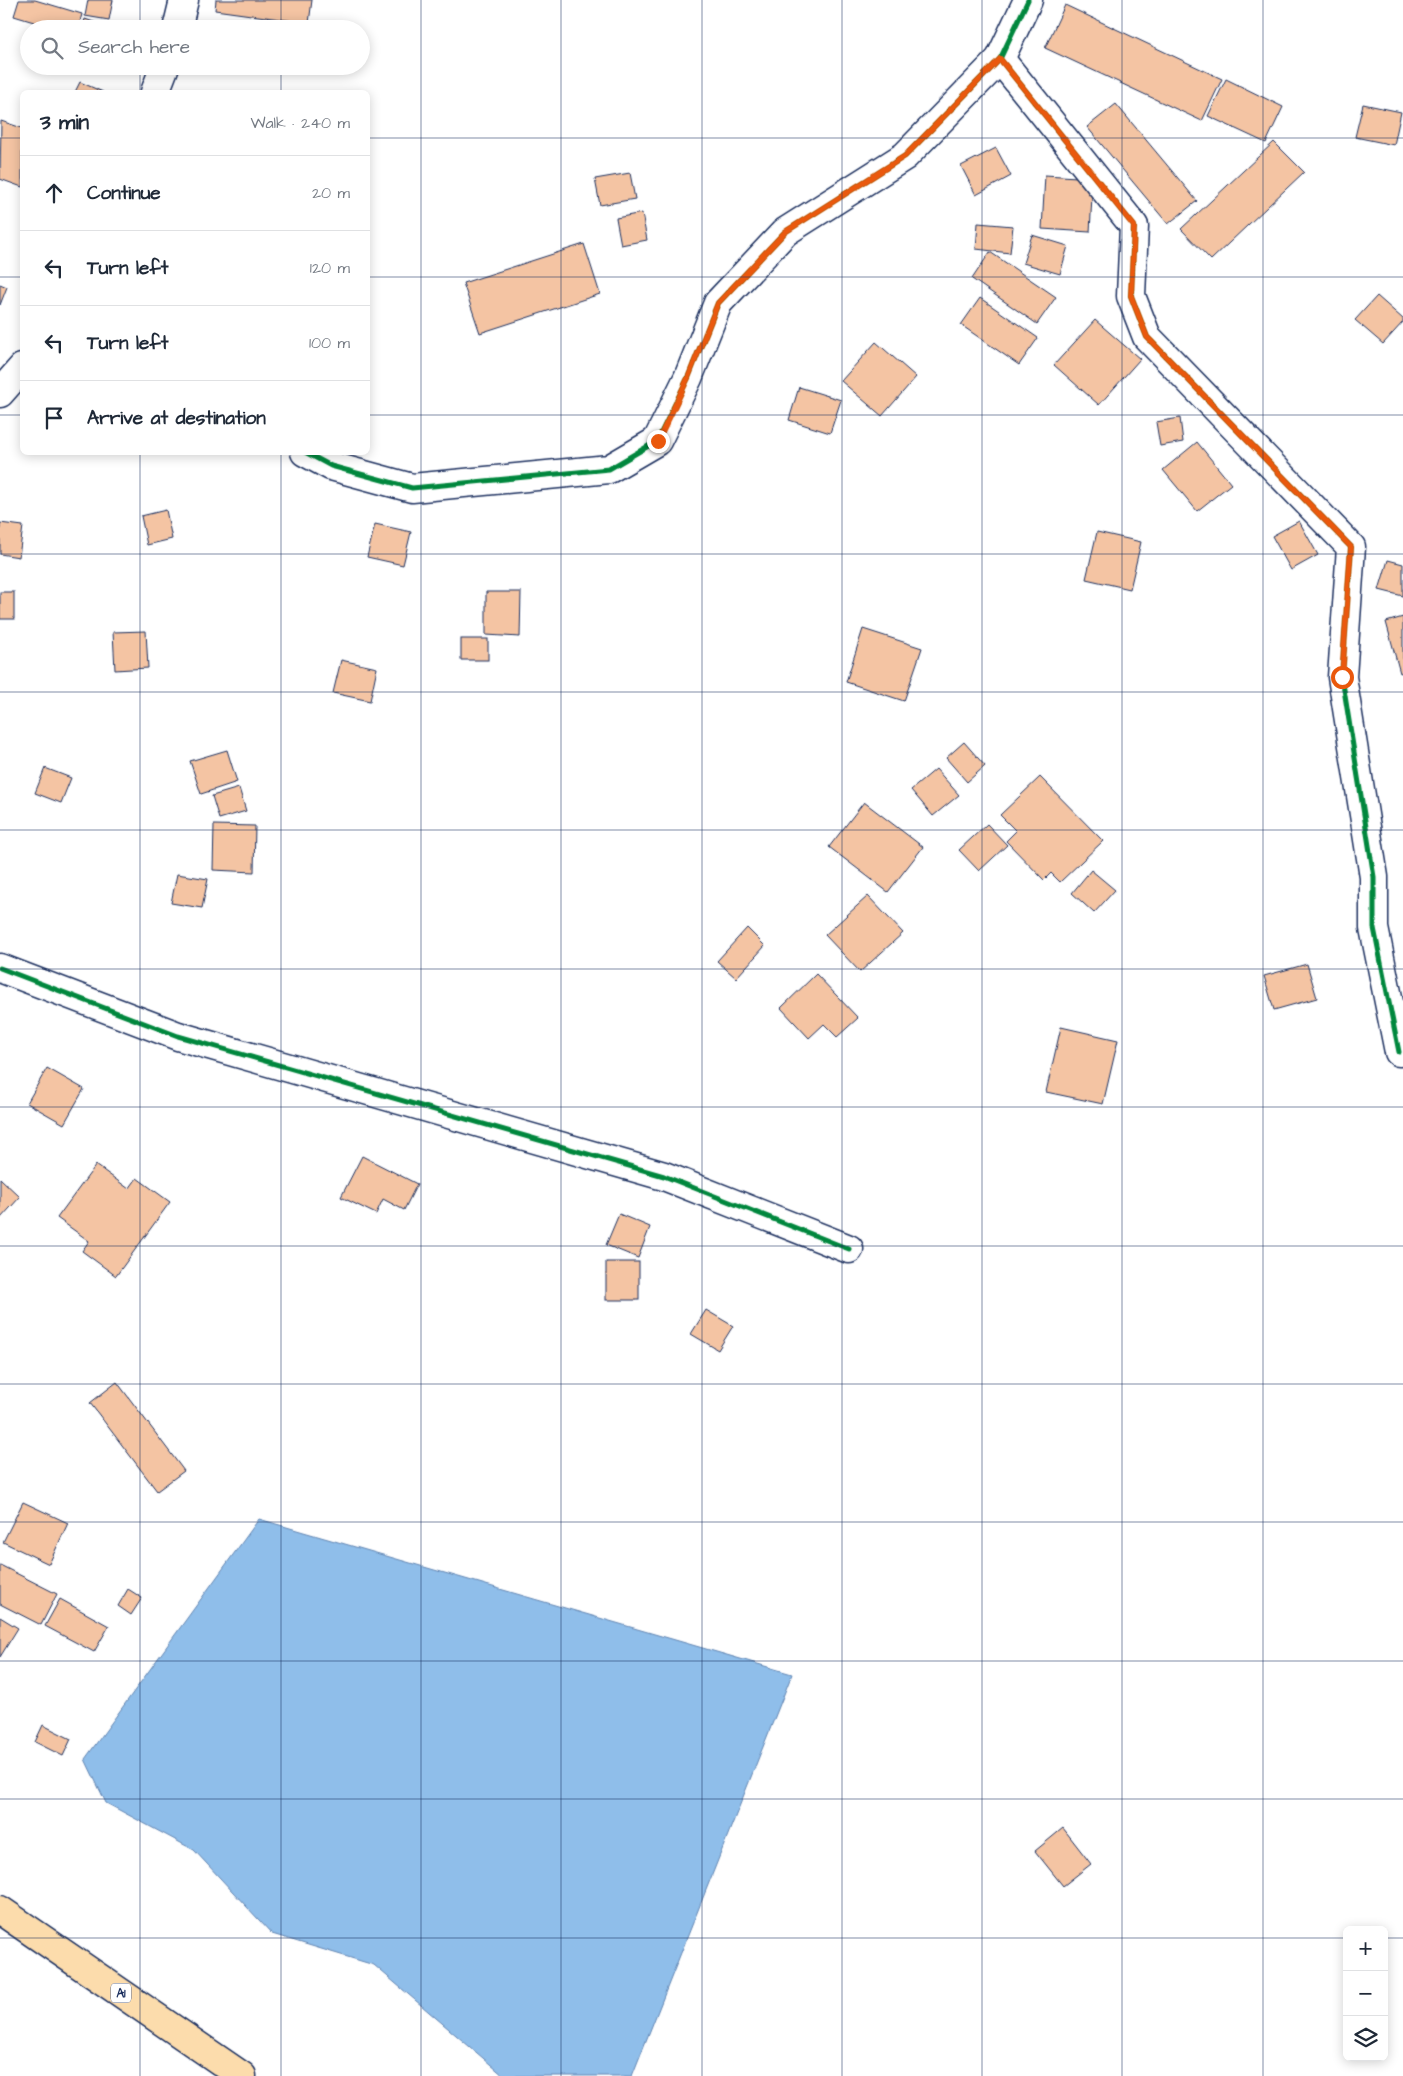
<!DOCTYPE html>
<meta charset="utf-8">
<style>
:root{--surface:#fff;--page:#f6f6f7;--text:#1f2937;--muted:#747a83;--line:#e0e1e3}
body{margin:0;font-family:"Architects Daughter",sans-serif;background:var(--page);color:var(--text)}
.controls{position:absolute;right:15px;bottom:15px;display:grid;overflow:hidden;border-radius:8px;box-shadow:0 2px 12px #0003}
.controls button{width:45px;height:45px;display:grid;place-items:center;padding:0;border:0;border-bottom:1px solid var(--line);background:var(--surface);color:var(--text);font:25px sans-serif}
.stop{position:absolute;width:15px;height:15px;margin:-11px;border:4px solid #ea580c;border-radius:50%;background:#fff}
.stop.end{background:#ea580c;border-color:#fff;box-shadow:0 1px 5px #0008}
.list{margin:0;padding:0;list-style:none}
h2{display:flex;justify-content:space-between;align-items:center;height:65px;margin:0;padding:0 20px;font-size:21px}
h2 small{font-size:16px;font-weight:400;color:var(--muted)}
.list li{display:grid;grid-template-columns:32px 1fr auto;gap:15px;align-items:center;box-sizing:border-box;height:75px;padding:0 20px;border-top:1px solid var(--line)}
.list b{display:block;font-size:19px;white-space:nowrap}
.list em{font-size:16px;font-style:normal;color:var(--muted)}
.icon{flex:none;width:28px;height:28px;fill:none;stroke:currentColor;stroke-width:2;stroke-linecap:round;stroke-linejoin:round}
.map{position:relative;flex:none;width:1403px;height:2076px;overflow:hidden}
.search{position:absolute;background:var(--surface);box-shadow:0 2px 12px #0003;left:20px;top:20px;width:350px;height:55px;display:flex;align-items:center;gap:12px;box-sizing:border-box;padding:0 18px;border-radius:28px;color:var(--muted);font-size:19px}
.panel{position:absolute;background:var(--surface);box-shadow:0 2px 12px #0003;left:20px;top:90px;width:350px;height:365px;border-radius:8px}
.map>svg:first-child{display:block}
.water{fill:#8fbeea;stroke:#6185b2}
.building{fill:#f4c4a3;stroke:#1b2f5e}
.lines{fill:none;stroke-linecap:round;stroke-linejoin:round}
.minor-casing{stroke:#1b2f5e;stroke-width:31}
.trunk-casing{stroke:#1b2f5e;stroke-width:31}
.minor{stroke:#fff;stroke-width:28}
.trunk{stroke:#fcdcac;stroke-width:28}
.cycleway-casing{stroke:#fff;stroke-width:8}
.cycleway{stroke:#00873e;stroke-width:5}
.route{stroke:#ea580c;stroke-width:6}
.grid{fill:none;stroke:#1b2f5e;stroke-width:1;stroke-opacity:0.55}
.labels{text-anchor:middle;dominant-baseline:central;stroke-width:5;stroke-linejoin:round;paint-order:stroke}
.shield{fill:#fff;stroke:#5f6d8e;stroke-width:1}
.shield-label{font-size:12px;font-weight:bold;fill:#1b2f5e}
</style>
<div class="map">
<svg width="1403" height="2076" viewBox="0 0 1403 2076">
<rect width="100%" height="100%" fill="#fff"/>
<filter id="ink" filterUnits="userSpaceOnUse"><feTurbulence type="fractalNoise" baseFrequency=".02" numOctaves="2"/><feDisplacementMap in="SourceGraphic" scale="10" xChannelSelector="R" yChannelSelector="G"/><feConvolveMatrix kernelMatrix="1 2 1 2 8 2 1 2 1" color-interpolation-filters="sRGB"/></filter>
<g filter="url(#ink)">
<path class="water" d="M259,1519l533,155 -160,402h-128l-130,-111 -102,-31 -78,-84 -88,-47 -21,-44z"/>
<g class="building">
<path d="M19,0h16l47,14 -4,15h-21l-43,-13z"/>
<path d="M88,0h25l-4,20 -24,-4z"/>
<path d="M216,0h96l-3,23 -94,-13z"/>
<path d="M1065,5l157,74 -20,42 -157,-73z"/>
<path d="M85,19l29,10h-32z"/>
<path d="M1226,79l57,28 -17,36 -58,-27z"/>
<path d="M80,82l23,10h-28z"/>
<path d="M1116,104l81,97 -29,23 -81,-97z"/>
<path d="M1363,104l38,8 -7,33 -39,-8z"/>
<path d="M1,121l21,7v59l-22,-8z"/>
<path d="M1274,142l30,30 -93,88 -30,-31z"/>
<path d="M996,148l15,28 -35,19 -15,-29z"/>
<path d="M630,173l5,26 -35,6 -5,-26z"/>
<path d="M1045,175l48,3 -3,54 -48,-3z"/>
<path d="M642,213l5,27 -26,5 -5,-27z"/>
<path d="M978,223l35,3 -3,27 -34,-4z"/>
<path d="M1032,235l36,11 -8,28 -37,-11z"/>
<path d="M584,244l16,50 -120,39 -17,-50z"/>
<path d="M990,252l66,45 -19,27 -65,-45z"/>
<path d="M0,284l7,3 -7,18z"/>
<path d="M1377,296l26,23v3l-20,22 -28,-24z"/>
<path d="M980,298l58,40 -19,27 -58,-40z"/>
<path d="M1095,320l45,39 -41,46 -45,-40z"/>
<path d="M876,342l40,35 -34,39 -41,-35z"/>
<path d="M799,387l42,13 -11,33 -41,-13z"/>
<path d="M1180,418l3,24 -23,4 -4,-24z"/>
<path d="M1197,442l34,42 -34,27 -34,-41z"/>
<path d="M166,510l6,29 -25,6 -6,-29z"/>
<path d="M1299,521l19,34 -27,15 -19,-34z"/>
<path d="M0,523l23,3 -4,31 -19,-3z"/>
<path d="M375,524l36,8 -8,33 -36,-8z"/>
<path d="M1097,532l44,10 -11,47 -44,-10z"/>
<path d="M1388,560l15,4v32l-24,-6z"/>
<rect x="0" y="592" width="14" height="27"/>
<path d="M486,592h35l-1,45 -34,-2z"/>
<path d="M1403,617v55l-3,1 -14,-51z"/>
<path d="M863,629l59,19 -18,53 -58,-19z"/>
<path d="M146,631l2,37 -33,2 -2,-38z"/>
<rect x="461" y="639" width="27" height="21"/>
<path d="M341,660l36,8 -7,33 -37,-8z"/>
<path d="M964,742l21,24 -18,16 -21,-24z"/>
<path d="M227,750l10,32 -36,12 -11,-33z"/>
<path d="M45,768l26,10 -10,25 -26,-10z"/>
<path d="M936,769l23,26 -26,21 -22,-26z"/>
<path d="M1040,777l63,64 -43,41 -9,-9 -7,7 -38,-39 10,-10 -16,-16z"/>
<path d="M239,788l7,23 -27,8 -7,-23z"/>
<path d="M864,802l59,45 -35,45 -59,-45z"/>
<path d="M987,824l20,21 -28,26 -20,-21z"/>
<path d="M214,825l41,1 -1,46 -41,-2z"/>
<path d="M1091,870l24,20 -21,23 -22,-20z"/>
<path d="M177,874l31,5 -6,29 -31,-5z"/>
<path d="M868,896l35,37 -43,39 -35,-37z"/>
<path d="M747,928l18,18 -29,32 -19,-17z"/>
<path d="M1307,964l10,34 -43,12 -10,-34z"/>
<path d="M816,974l42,44 -21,19 -13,-13 -15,14 -28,-30z"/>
<path d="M1061,1027l57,13 -15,64 -57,-12z"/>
<path d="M47,1068l37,21 -20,35 -37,-21z"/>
<path d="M362,1156l55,28 -13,26 -21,-11 -7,15 -35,-17z"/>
<path d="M96,1165l33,24 8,-11 33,24 -54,74 -34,-25 7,-10 -32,-23z"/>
<path d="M0,1178l20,19 -20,22z"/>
<path d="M619,1214l31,13 -12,31 -32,-13z"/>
<rect x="606" y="1262" width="33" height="38"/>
<path d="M706,1310l27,16 -15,24 -27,-16z"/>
<path d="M117,1382l67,89 -27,20 -67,-88z"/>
<path d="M23,1502l45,21 -19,41 -46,-22z"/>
<path d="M0,1565l57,29 -16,31 -41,-21z"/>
<path d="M128,1589l14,9 -11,17 -13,-9z"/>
<path d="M60,1599l49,27 -15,26 -49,-26z"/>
<path d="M0,1617l18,11 -18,29z"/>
<path d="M43,1725l28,14 -8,17 -28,-14z"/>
<path d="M1063,1828l28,36 -28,22 -28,-35z"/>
</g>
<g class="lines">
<g class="minor-casing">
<g id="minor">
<path d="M177,29l7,-29"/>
<path d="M1000,59l134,167 -3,70 16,41 204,210 -9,130 32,200v51l25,124"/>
<path d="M155,92l10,-26"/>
<path d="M0,393l22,-25"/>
<path d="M305,452l26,14 81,22 197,-19 48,-28 31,-63 30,-75 67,-71 120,-76 95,-97 28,-59"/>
<path d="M0,968l178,68 486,140 185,73"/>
</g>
</g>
<g class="trunk-casing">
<path id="trunk" d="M0,1910l242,166"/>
</g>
<use href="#minor" class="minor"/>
<use href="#trunk" class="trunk"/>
<g class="cycleway-casing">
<g id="cycleway">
<path d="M1000,59l134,167 -3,70 16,41 204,210 -9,130 32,200v51l25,124"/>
<path d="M305,452l26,14 81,22 197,-19 48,-28 31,-63 30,-75 67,-71 120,-76 95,-97 28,-59"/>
<path d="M0,968l178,68 486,140 185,73"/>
</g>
</g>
<use href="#cycleway" class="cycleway"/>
</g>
</g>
<g class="lines" filter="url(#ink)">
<path class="route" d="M658,441l30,-63 30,-75 67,-71 120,-76 95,-97 134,167 -3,70 16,41 204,210 -9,130"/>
</g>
<path class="grid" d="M140,0v29M281,0v29M421,0v2076M561,0v2076M702,0v2076M842,0v2076M982,0v2076M1122,0v2076M1263,0v2076M140,66v26M281,66v26M0,138h22M368,138h1035M0,277h22M368,277h1035M0,415h22M368,415h1035M140,452v1624M281,452v1624M0,554h1403M0,692h1403M0,830h1403M0,969h1403M0,1107h1403M0,1246h1403M0,1384h1403M0,1522h1403M0,1661h1403M0,1799h1403M0,1938h1347M1384,1938h19"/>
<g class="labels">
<rect class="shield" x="111" y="1983.5" width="20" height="19" rx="4"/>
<g class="shield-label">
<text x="121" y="1993">A1</text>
</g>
</g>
</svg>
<div class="controls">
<button>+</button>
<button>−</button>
<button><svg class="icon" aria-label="layers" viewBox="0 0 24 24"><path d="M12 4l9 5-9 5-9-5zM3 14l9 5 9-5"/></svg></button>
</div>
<div class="stop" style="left:1342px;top:677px"></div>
<div class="stop end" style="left:658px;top:441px"></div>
<div class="search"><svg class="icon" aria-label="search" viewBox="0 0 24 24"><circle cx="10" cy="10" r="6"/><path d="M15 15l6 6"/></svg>Search here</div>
<section class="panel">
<h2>3 min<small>Walk · 240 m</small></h2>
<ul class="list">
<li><svg class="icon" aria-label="ahead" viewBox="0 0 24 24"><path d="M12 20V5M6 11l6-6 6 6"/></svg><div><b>Continue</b></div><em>20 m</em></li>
<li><svg class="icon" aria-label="left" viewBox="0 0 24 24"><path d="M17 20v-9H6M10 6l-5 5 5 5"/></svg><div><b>Turn left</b></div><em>120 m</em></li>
<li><svg class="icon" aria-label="left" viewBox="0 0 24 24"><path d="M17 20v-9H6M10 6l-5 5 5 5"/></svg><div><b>Turn left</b></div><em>100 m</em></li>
<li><svg class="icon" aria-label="arrive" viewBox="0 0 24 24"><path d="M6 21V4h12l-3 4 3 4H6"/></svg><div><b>Arrive at destination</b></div></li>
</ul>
</section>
</div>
